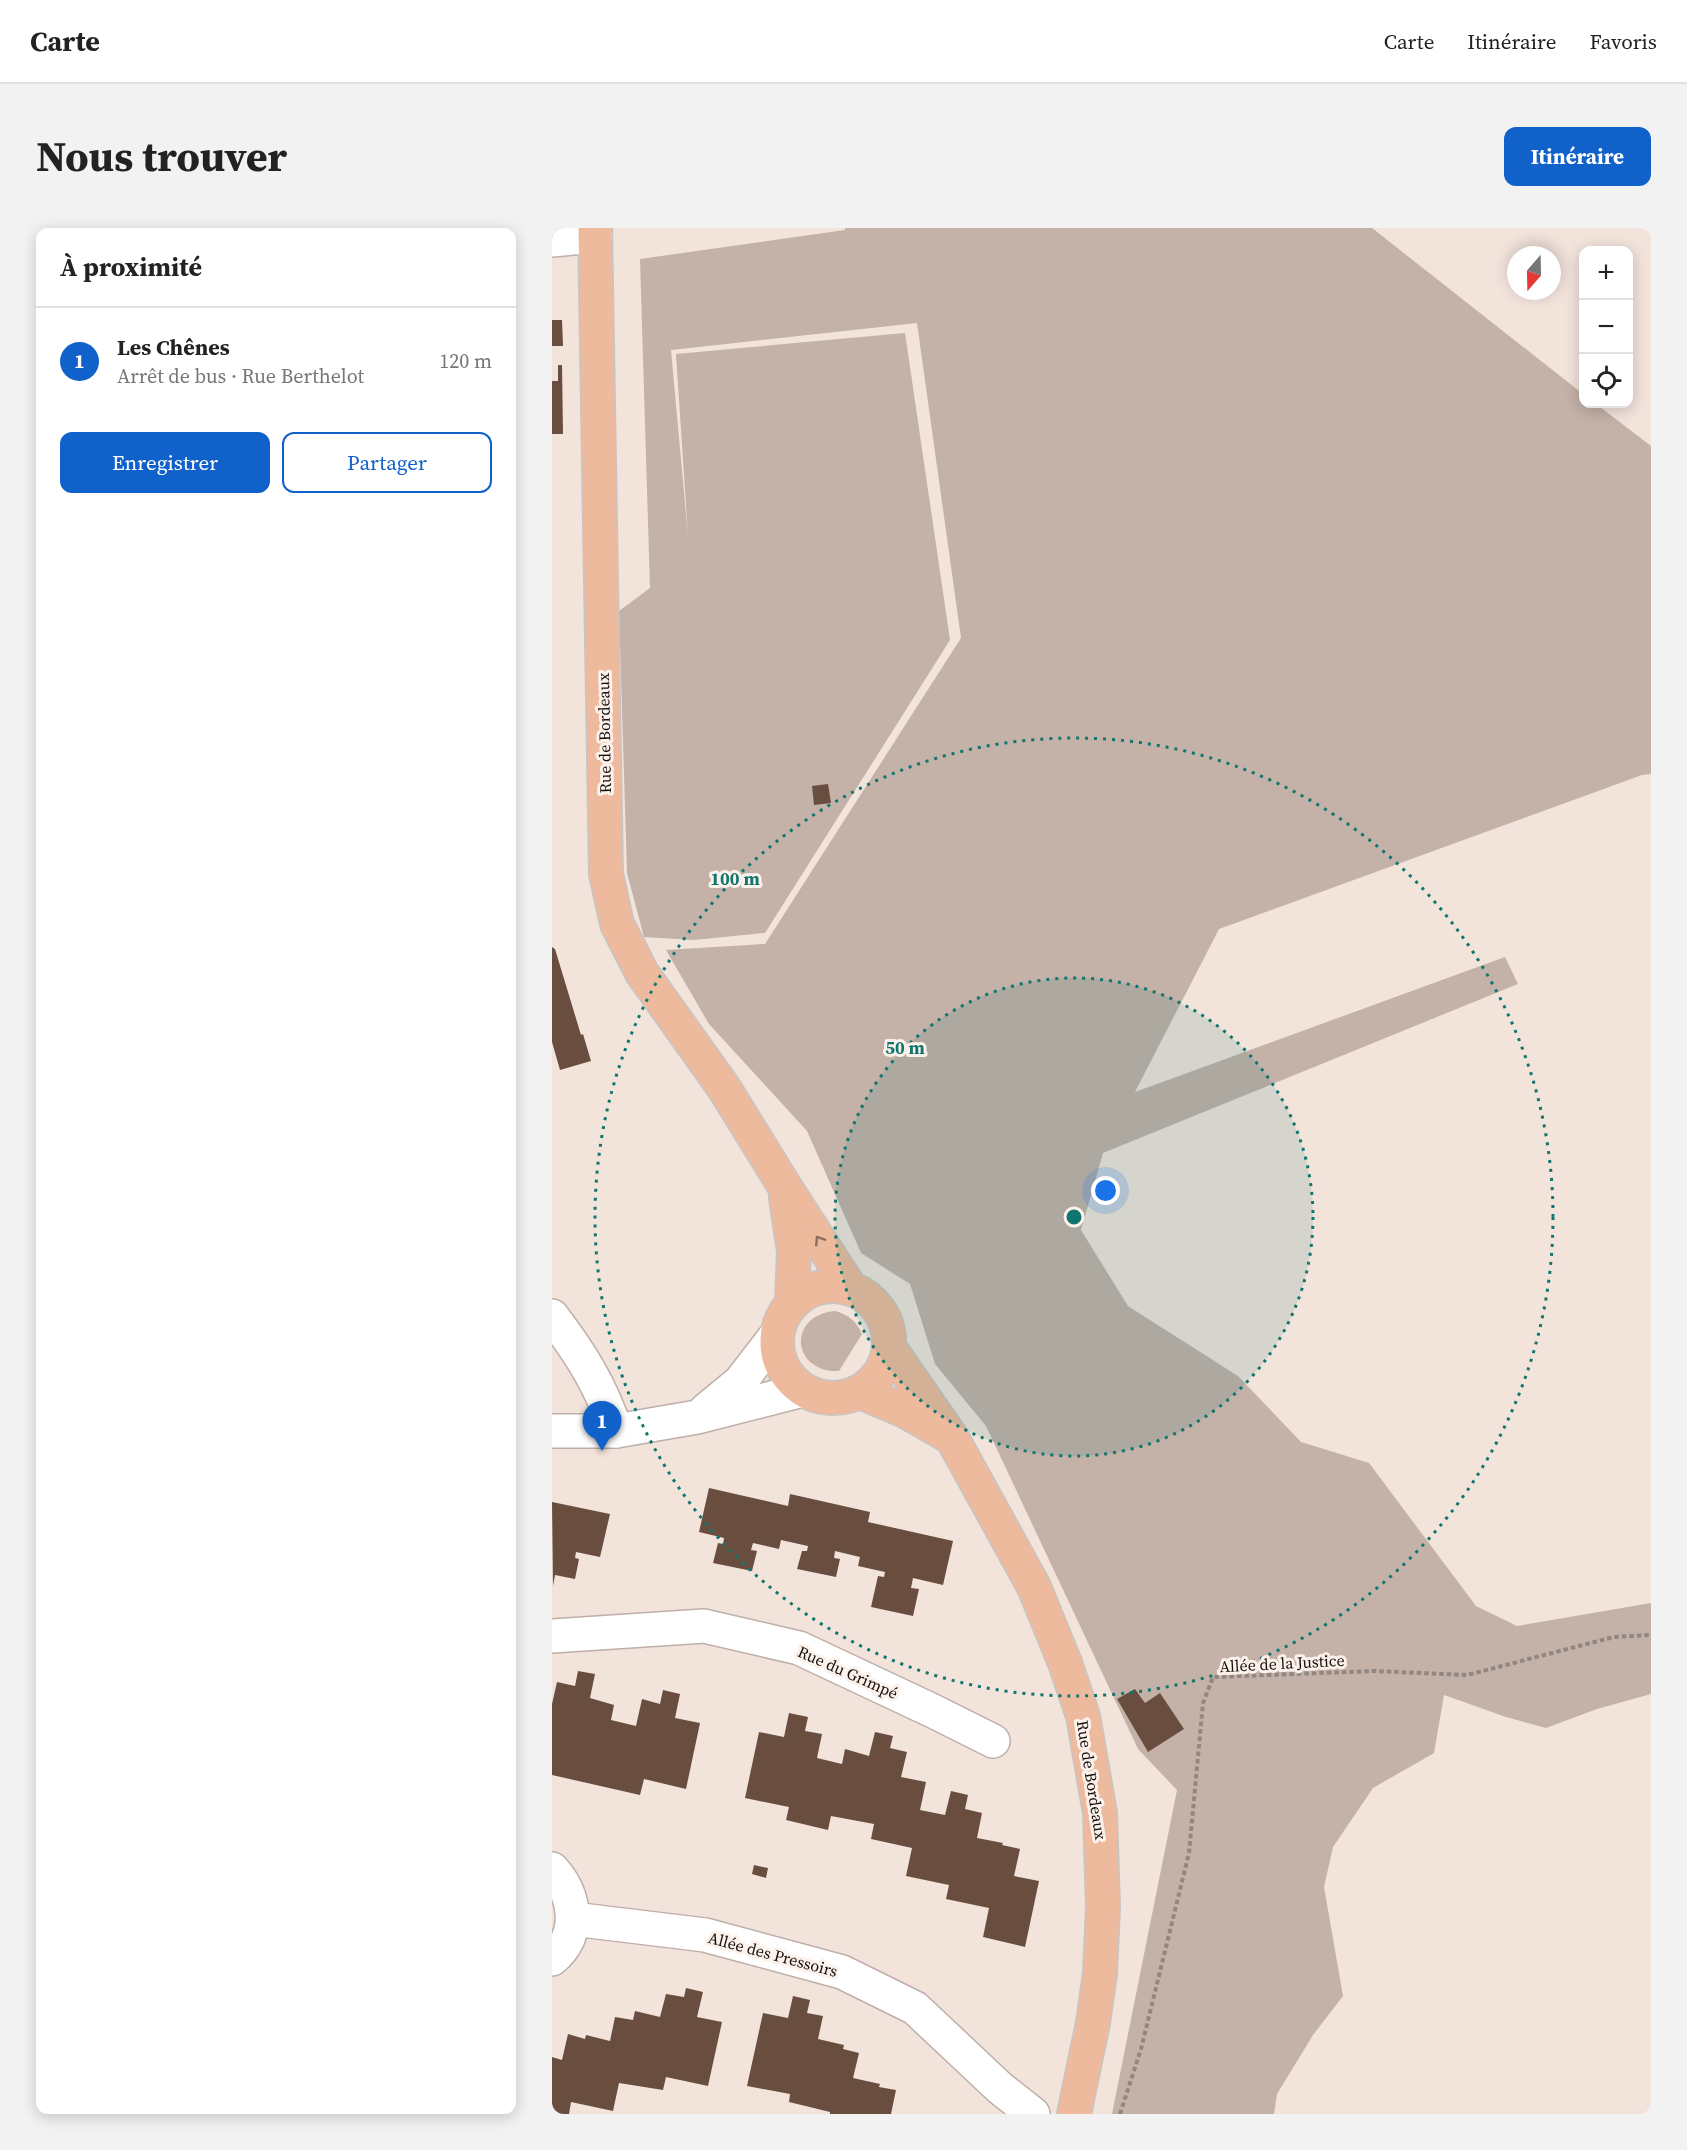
<!DOCTYPE html>
<html lang="fr">
<meta charset="utf-8">
<style>
:root{--surface:#fff;--page:#f2f2f2;--text:#222;--muted:#767676;--line:#e0e0e0;--accent:#1161cb}
body{margin:0;font-family:"Source Serif 4",serif;background:var(--page);color:var(--text)}
.controls{position:absolute;right:18px;top:18px;display:grid;overflow:hidden;border-radius:12px;box-shadow:0 3px 15px #0003}
.controls button{width:54px;height:54px;display:grid;place-items:center;padding:0;border:0;border-bottom:2px solid var(--line);background:var(--surface);color:var(--text);font:30px sans-serif}
.compass{position:absolute;left:955px;top:18px;width:54px;height:54px;border-radius:50%;background:var(--surface);box-shadow:0 3px 15px #0003;rotate:200deg}
.you{position:absolute;left:554px;top:963px;width:21px;height:21px;margin:-15px;border:4px solid #fff;border-radius:50%;background:#1a73e8;box-shadow:0 0 0 9px #1a73e833}
.badge{display:grid;place-items:center;width:39px;height:39px;border-radius:50%;background:var(--accent);color:#fff;font-size:20px;font-weight:700}
.pin{position:absolute;translate:-50% -50px;filter:drop-shadow(0 2px 3px #0008)}
.pin::after{content:'';position:absolute;top:32px;width:21px;height:18px;background:inherit;clip-path:polygon(0 0,100% 0,50% 100%)}
.list{margin:0;padding:0;list-style:none}
h2{display:flex;justify-content:space-between;align-items:center;height:78px;margin:0;padding:0 24px;font-size:26px}
h2 small{font-size:20px;font-weight:400;color:var(--muted)}
.list li{display:grid;grid-template-columns:39px 1fr auto;gap:18px;align-items:center;box-sizing:border-box;height:108px;padding:0 24px;border-top:2px solid var(--line)}
.list b{display:block;font-size:22px;white-space:nowrap}
.list p{margin:0;font-size:20px;white-space:nowrap;color:var(--muted)}
.list em{font-size:20px;font-style:normal;color:var(--muted)}
.actions{display:flex;gap:12px;padding:18px 24px}
.actions a{flex:1;padding:14px 0;border:2px solid var(--accent);border-radius:12px;text-align:center;font-size:21px;color:var(--accent)}
.actions .main{background:var(--accent);color:#fff}
.icon{flex:none;width:33px;height:33px;fill:none;stroke:currentColor;stroke-width:2;stroke-linecap:round;stroke-linejoin:round}
.map{position:relative;flex:none;width:1099px;height:1886px;overflow:hidden;border-radius:12px}
header{display:flex;align-items:center;gap:36px;box-sizing:border-box;height:84px;padding:0 30px;background:var(--surface);border-bottom:2px solid var(--line)}
header strong{font-size:28px}
nav{display:flex;gap:33px;margin-inline-start:auto;font-size:21px}
.intro{display:flex;align-items:center;justify-content:space-between;box-sizing:border-box;height:144px;padding:0 36px}
h1{margin:0;font-size:42px}
.button{padding:15px 27px;border-radius:12px;background:var(--accent);color:#fff;font-size:21px;font-weight:700}
main{display:flex;gap:36px;padding:0 36px}
aside{flex:1;background:var(--surface);border-radius:12px;box-shadow:0 3px 15px #0003}
.map>svg:first-child{display:block}
.green{fill:#c4b1a8}
.building{fill:#694e40}
.lines{fill:none;stroke-linecap:round;stroke-linejoin:round}
.minor-casing{stroke:#beafa8;stroke-width:36}
.major-casing{stroke:#c6c5c5;stroke-width:36}
.path{stroke:#918681;stroke-width:4;stroke-dasharray:4.5 3;stroke-linecap:butt}
.minor{stroke:#fff;stroke-width:33}
.major{stroke:#eeba9e;stroke-width:33}
.oneway{stroke:#8b6d5c}
.ring{fill:none;stroke:#0f766e;stroke-width:3;stroke-dasharray:3 6}
.labels{text-anchor:middle;dominant-baseline:central;stroke-width:6;stroke-linejoin:round;paint-order:stroke}
.street-label{font-size:16px;fill:#130e0c;stroke:#fdf1eb}
.centre{fill:#0f766e;stroke:#fdf1eb;stroke-width:3}
.ring-label{font-size:18px;text-anchor:middle;font-weight:bold;fill:#0f766e;stroke:#fdf1eb;stroke-width:6;stroke-linejoin:round;paint-order:stroke}
</style>
<header>
<strong>Carte</strong>
<nav><a>Carte</a><a>Itinéraire</a><a>Favoris</a></nav>
</header>
<div class="intro"><h1>Nous trouver</h1><a class="button">Itinéraire</a></div>
<main>
<aside>
<h2>À proximité<small></small></h2>
<ul class="list">
<li><span class="badge">1</span><div><b>Les Chênes</b><p>Arrêt de bus · Rue Berthelot</p></div><em>120 m</em></li>
</ul>
<div class="actions"><a class="main">Enregistrer</a><a>Partager</a></div>
</aside>
<div class="map">
<svg width="1099" height="1886" viewBox="0 0 1099 1886">
<rect width="100%" height="100%" fill="#f2e3db"/>
<g class="green">
<path d="M293,0h527l211,166 1,10h12l55,42v328l-9,1 -423,154 -84,163 370,-135 13,27 -415,169 -22,77 47,76 110,70 63,66 68,21 107,143 41,20 134,-23v91l-54,15 -51,19 -40,-11 -62,-22 -10,58 -61,35 -40,59 -9,40 19,109 -30,39 -36,59 -3,20h-162l65,-324 -39,-41 -152,-323 -51,-62 -25,-80 -49,-31 -54,-122 -98,-107 -43,-74 99,-6 196,-306 -44,-315 -246,27 17,186 -12,-182 229,-21 45,307 -185,293 -71,7 -50,-3 -17,-64 -8,-262 31,-23 -10,-329 205,-29z"/>
<path d="M283,1083c14,4 21,10 27,23l-23,37c-48,2 -52,-56 -4,-60z"/>
</g>
<g class="building">
<path d="M0,92h10l1,26h-11z"/>
<path d="M6,137h4l1,69h-11v-53h6z"/>
<path d="M276,556l3,19 -17,2 -2,-19z"/>
<path d="M0,719l3,2 26,86 2,-1 8,27 -31,9 -8,-28z"/>
<path d="M157,1260l79,18 2,-12 80,18 -2,10 85,19 -10,44 -30,-7 -2,10 8,1 -6,27 -42,-9 7,-31 6,1 1,-5 -27,-6 2,-9 -25,-6 -1,7 6,1 -4,18 -39,-8 5,-18h5l1,-5 -27,-6 -2,9 -26,-6 -2,7 6,1 -5,20 -39,-8 5,-20 5,1 1,-6 -25,-6z"/>
<path d="M0,1274l58,12 -10,43 -24,-5 -1,6 4,1 -4,20 -20,-4 -2,11z"/>
<path d="M26,1443l17,3 -5,24 24,7 -3,15 25,6 6,-27 18,5 3,-14 17,4 -5,24 25,5 -14,66 -42,-10 -4,16 -88,-20v-71l5,-22 18,4z"/>
<path d="M583,1461l10,14 15,-10 24,36 -36,23 -31,-53z"/>
<path d="M237,1485l19,4 -3,14 17,3 -5,24 25,6 3,-15 24,7 6,-24 18,4 -3,12 17,4 -6,25 25,5 -6,28 25,5 6,-24 17,4 -3,14 17,4 -5,25 26,5 -1,2 18,4 -6,27 25,5 -14,66 -42,-10 6,-29 -43,-9 3,-14 -43,-9 6,-28 -41,-9 3,-15 -43,-8 -3,14 -42,-10 3,-13 -44,-9 14,-66 25,5z"/>
<path d="M202,1637l14,3 -2,10 -14,-4z"/>
<path d="M134,1760l17,4 -6,25 25,5 -14,64 -42,-9 -3,13 -44,-7 -6,28 -42,-9 -2,12h-17v-57l10,3 6,-26 17,5 1,-4 24,6 5,-24 18,3 2,-9 25,6 6,-23 18,3z"/>
<path d="M241,1768l17,4 -3,13 16,3 -5,23 26,6 -1,4 16,4 -6,25 27,6 -1,3 17,3 -5,24h-61v-2l-41,-10 1,-8 -43,-8 16,-73 25,5z"/>
</g>
<g class="lines">
<g class="minor-casing">
<g id="minor">
<path d="M0,12l43,-4"/>
<path d="M0,1088c29,38 49,70 64,115"/>
<path d="M154,1182l34,-28 37,-48"/>
<path d="M0,1203h64l81,-14 106,-27"/>
<path d="M0,1408l152,-10 95,22 134,63 60,30"/>
<path d="M0,1641c24,26 30,66 0,90"/>
<path d="M21,1691l132,16 137,37 73,36 85,80 33,26"/>
</g>
</g>
<g class="major-casing">
<g id="major">
<path d="M43,0l11,646 11,50 25,49 82,115 61,99 66,102"/>
<path d="M234,970l8,53 -2,53"/>
<circle cx="281" cy="1114" r="56"/>
<path d="M337,1119l63,91 82,149 31,76 18,53 17,97 3,94 -3,66 -7,50 -19,91"/>
<path d="M308,1164l45,19 40,23"/>
</g>
</g>
<path class="path" d="M568,1886l21,-65 48,-196 14,-150 10,-26 161,-6 93,4 147,-38 37,-2"/>
<use href="#minor" class="minor"/>
<use href="#major" class="major"/>
</g>
<defs><path id="oneway-chevron" d="M-2-3.5L2.5 0L-2 3.5" fill="none" stroke-width="1.6" stroke-linecap="round" stroke-linejoin="round" transform="scale(1.5)"/></defs>
<use class="oneway" href="#oneway-chevron" transform="translate(267 1012) rotate(-123)"/>
<circle cx="522" cy="989" r="239" fill="#0f766e" fill-opacity=".12"/>
<g class="ring">
<circle cx="522" cy="989" r="239"/>
<circle cx="522" cy="989" r="479"/>
</g>
<g class="labels">
<g class="street-label">
<text transform="translate(52 505) rotate(-91)">Rue de Bordeaux</text>
<text transform="translate(730 1435) rotate(-3)">Allée de la Justice</text>
<text transform="translate(296 1444) rotate(24)">Rue du Grimpé</text>
<text transform="translate(540 1552) rotate(81)">Rue de Bordeaux</text>
<text transform="translate(221 1726) rotate(15)">Allée des Pressoirs</text>
</g>
</g>
<circle cx="522" cy="989" r="9" class="centre"/>
<g class="ring-label">
<text x="183" y="657">100 m</text>
<text x="353" y="826">50 m</text>
</g>
</svg>
<div class="controls">
<button>+</button>
<button>−</button>
<button><svg class="icon" aria-label="locate" viewBox="0 0 24 24"><circle cx="12" cy="12" r="6"/><path d="M12 2v4M12 18v4M2 12h4M18 12h4"/></svg></button>
</div>
<svg class="compass" viewBox="-18 -18 36 36"><path d="M0-13l5 13h-10z" fill="#e53935"/><path d="M0 13l5-13h-10z" fill="#767676"/></svg>
<div class="you"></div>
<div class="pin badge" style="left:50px;top:1223px">1</div>
</div>
</main>
